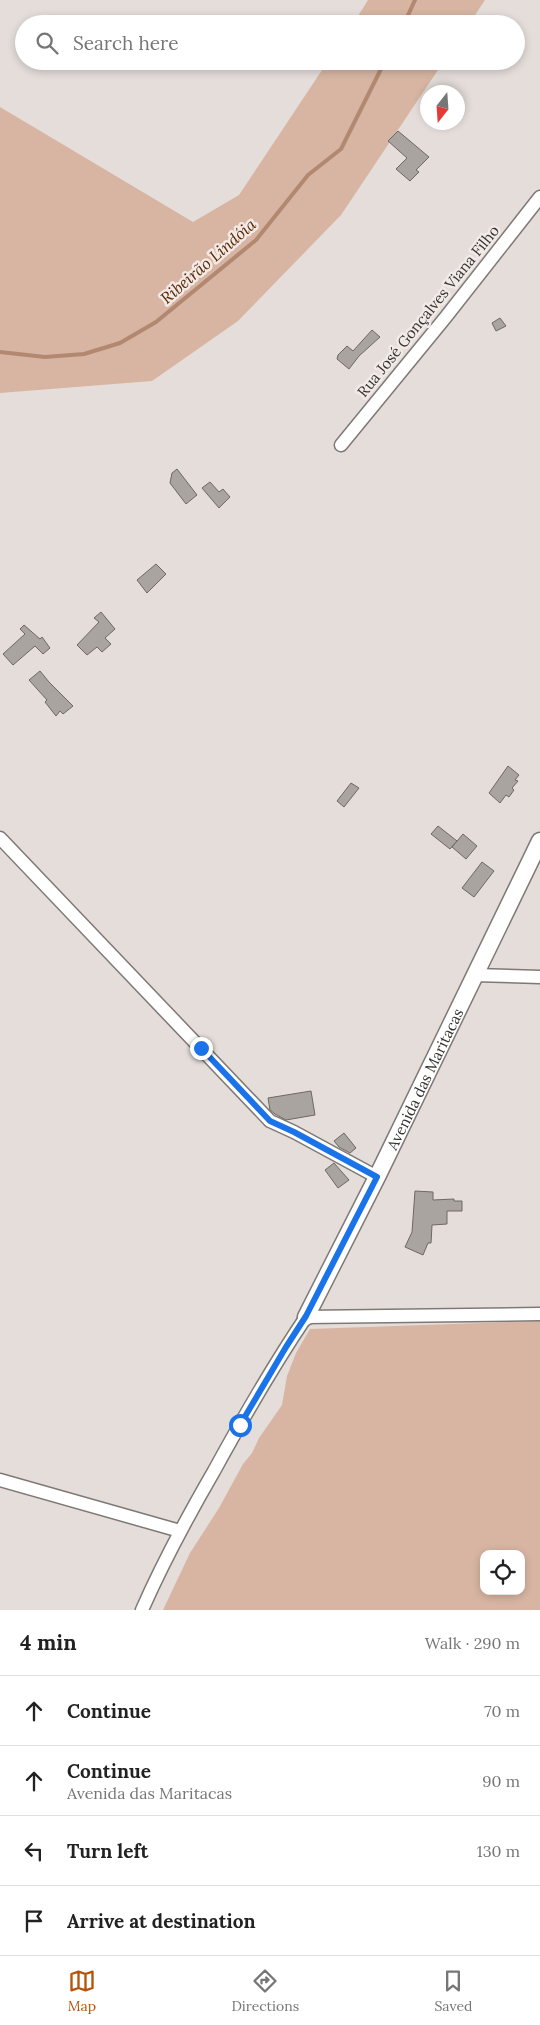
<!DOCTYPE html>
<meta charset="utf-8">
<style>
:root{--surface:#fff;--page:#f6f6f6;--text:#222;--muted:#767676;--line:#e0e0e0;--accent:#b45309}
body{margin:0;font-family:Lora,serif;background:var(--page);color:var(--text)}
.controls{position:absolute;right:15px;bottom:15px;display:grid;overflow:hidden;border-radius:10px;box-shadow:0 2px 8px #0003}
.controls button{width:45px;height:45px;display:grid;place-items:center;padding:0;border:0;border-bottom:1px solid var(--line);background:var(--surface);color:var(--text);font:25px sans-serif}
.compass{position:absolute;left:420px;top:85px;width:45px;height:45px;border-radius:50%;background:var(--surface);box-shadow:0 2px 8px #0003;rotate:197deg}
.stop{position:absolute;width:15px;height:15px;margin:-11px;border:4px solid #1a73e8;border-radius:50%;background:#fff}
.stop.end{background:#1a73e8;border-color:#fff;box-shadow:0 1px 5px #0008}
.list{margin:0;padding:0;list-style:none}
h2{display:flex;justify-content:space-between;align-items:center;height:65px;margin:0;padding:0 20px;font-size:21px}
h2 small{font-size:16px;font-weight:400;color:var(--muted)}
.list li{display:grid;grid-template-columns:32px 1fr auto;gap:15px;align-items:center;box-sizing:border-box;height:70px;padding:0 20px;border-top:1px solid var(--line)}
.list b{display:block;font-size:19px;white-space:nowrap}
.list p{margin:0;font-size:16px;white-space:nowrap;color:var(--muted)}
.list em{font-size:16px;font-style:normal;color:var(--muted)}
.icon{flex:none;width:28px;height:28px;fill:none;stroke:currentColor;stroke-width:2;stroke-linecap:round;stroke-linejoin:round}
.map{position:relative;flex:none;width:540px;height:1610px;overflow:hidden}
.search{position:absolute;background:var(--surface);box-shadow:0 2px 8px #0003;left:15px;right:15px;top:15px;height:55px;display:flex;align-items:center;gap:12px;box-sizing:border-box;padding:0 18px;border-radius:28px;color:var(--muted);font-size:19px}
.sheet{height:345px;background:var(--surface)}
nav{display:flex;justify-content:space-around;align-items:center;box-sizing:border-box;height:70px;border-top:1px solid var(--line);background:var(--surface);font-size:14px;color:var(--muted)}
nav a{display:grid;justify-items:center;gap:2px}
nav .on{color:var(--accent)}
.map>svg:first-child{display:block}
.green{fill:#d7b5a2;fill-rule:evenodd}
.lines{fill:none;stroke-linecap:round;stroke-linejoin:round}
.stream{stroke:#b28871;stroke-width:4}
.building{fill:#aaa4a1;stroke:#6e6865}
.minor-casing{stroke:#7f7976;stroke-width:15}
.tertiary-casing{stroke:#7f7976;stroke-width:19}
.minor{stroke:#fff;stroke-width:12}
.tertiary{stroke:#fff;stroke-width:16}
.route{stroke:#1a73e8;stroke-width:6}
.labels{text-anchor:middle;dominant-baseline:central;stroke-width:5;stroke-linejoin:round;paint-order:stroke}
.street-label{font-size:15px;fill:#363432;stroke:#f1eae7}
.water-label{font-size:16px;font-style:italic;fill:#5e2800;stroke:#f1eae7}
</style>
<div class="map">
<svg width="540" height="1610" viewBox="0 0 540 1610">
<rect width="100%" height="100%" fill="#e4ddda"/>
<g class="green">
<path d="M368,0h117l-16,24h-116z"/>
<path d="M328,61h116l-103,154 -103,106 -86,60 -152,12v-286l193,115 46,-27z"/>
<path d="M540,1321v289h-377l27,-57 29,-45 24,-44 9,-11 7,-15 23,-33 5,-29 9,-23 14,-24zM484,1554h37v37h-37z"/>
</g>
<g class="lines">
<g class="stream">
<path d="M404,24l11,-24"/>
<path d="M0,352l45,5 39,-3 36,-11 36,-21 100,-82 52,-65 33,-26 44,-88"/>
</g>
</g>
<g class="building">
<path d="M398,131l31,26 -13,13 3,2 -9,9 -14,-12 11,-11 -19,-17z"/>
<path d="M500,318l6,8 -10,5 -4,-8z"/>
<path d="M372,330l8,7 -21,19 -10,13 -12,-10 1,-4 9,-9 6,5z"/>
<path d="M177,469l20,26 -11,9 -16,-21 2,-10z"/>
<path d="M210,482l9,10 4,-3 7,8 -11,11 -17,-20z"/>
<path d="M156,564l10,10 -19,19 -10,-13z"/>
<path d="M101,612l14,17 -10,9 6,6 -9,8 -5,-5 -10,8 -10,-10 22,-23 -5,-4z"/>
<path d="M24,625l16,14 2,-2 8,11 -7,6 -8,-8 -22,19 -10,-11 22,-20 -5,-5z"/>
<path d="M40,671l9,11 24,24 -10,8 -3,-3 -4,5 -11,-14 2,-2 -18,-20z"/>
<path d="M508,766l11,9 -4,5 3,1 -6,7 2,2 -5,7 -3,-2 -6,8 -11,-10z"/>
<path d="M351,783l8,5 -15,19 -7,-6z"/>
<path d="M438,826l19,15 -7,8 -19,-15z"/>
<path d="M463,834l14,12 -11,13 -14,-12z"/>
<path d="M482,862l12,9 -20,26 -12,-9z"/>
<path d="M311,1091l4,24 -29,5 -11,-6 -5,-4 -2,-12z"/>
<path d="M344,1133l12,15 -6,5 -11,-6 -5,-6z"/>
<path d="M334,1163l15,17 -11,8 -13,-18z"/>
<path d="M415,1191l18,1v8l21,-1v2h8v10h-15v13l-15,1 -1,18h-3l-5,12 -18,-8 7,-15z"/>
</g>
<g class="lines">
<g class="minor-casing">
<g id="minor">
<path d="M341,445l104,-127 95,-121"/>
<path d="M0,838l270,283 24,11 83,45"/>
<path d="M474,975l66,2"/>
<path d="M0,1480l180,51"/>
<path d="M142,1610c21,-48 46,-94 72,-139 29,-53 59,-105 92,-154l234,-3"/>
</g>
</g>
<g class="tertiary-casing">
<g id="tertiary">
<path id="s1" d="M306,1317l71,-140 163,-336"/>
</g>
</g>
<use href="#minor" class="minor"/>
<use href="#tertiary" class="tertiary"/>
</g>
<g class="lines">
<path class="route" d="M201,1048l69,73 24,11 83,45 -71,139 -20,31 -46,78"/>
</g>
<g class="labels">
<g class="street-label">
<text transform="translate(428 311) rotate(-51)">Rua José Gonçalves Viana Filho</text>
<text stroke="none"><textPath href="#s1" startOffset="266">Avenida das Maritacas</textPath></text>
</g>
<g class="water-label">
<text transform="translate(208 261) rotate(-41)">Ribeirão Lindóia</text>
</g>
</g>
</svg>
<div class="controls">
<button><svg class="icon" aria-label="locate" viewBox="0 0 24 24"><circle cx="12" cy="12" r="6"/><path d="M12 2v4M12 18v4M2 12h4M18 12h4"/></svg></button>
</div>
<svg class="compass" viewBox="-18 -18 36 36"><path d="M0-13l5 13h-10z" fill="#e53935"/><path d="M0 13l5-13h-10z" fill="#767676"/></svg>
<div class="stop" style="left:240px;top:1425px"></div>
<div class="stop end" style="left:201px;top:1048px"></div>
<div class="search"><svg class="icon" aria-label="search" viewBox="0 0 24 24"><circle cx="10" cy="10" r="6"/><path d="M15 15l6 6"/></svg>Search here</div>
</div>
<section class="sheet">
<h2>4 min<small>Walk · 290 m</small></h2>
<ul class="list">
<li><svg class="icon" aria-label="ahead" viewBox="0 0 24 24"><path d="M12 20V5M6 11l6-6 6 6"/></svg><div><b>Continue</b></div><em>70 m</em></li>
<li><svg class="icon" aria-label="ahead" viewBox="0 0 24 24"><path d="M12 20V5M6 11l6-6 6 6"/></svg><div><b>Continue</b><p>Avenida das Maritacas</p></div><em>90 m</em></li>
<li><svg class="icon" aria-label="left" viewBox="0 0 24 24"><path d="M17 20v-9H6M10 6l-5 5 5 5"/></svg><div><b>Turn left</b></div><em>130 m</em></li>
<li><svg class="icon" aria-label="arrive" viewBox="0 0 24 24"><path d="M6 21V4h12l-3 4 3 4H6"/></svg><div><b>Arrive at destination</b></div></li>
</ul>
</section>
<nav>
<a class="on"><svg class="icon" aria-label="map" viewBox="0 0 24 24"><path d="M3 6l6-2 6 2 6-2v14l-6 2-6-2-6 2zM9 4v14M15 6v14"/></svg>Map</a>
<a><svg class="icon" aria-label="directions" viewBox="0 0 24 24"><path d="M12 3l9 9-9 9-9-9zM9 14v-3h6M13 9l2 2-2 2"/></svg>Directions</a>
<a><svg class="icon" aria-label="saved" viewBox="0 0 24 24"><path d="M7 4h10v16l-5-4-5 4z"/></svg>Saved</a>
</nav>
